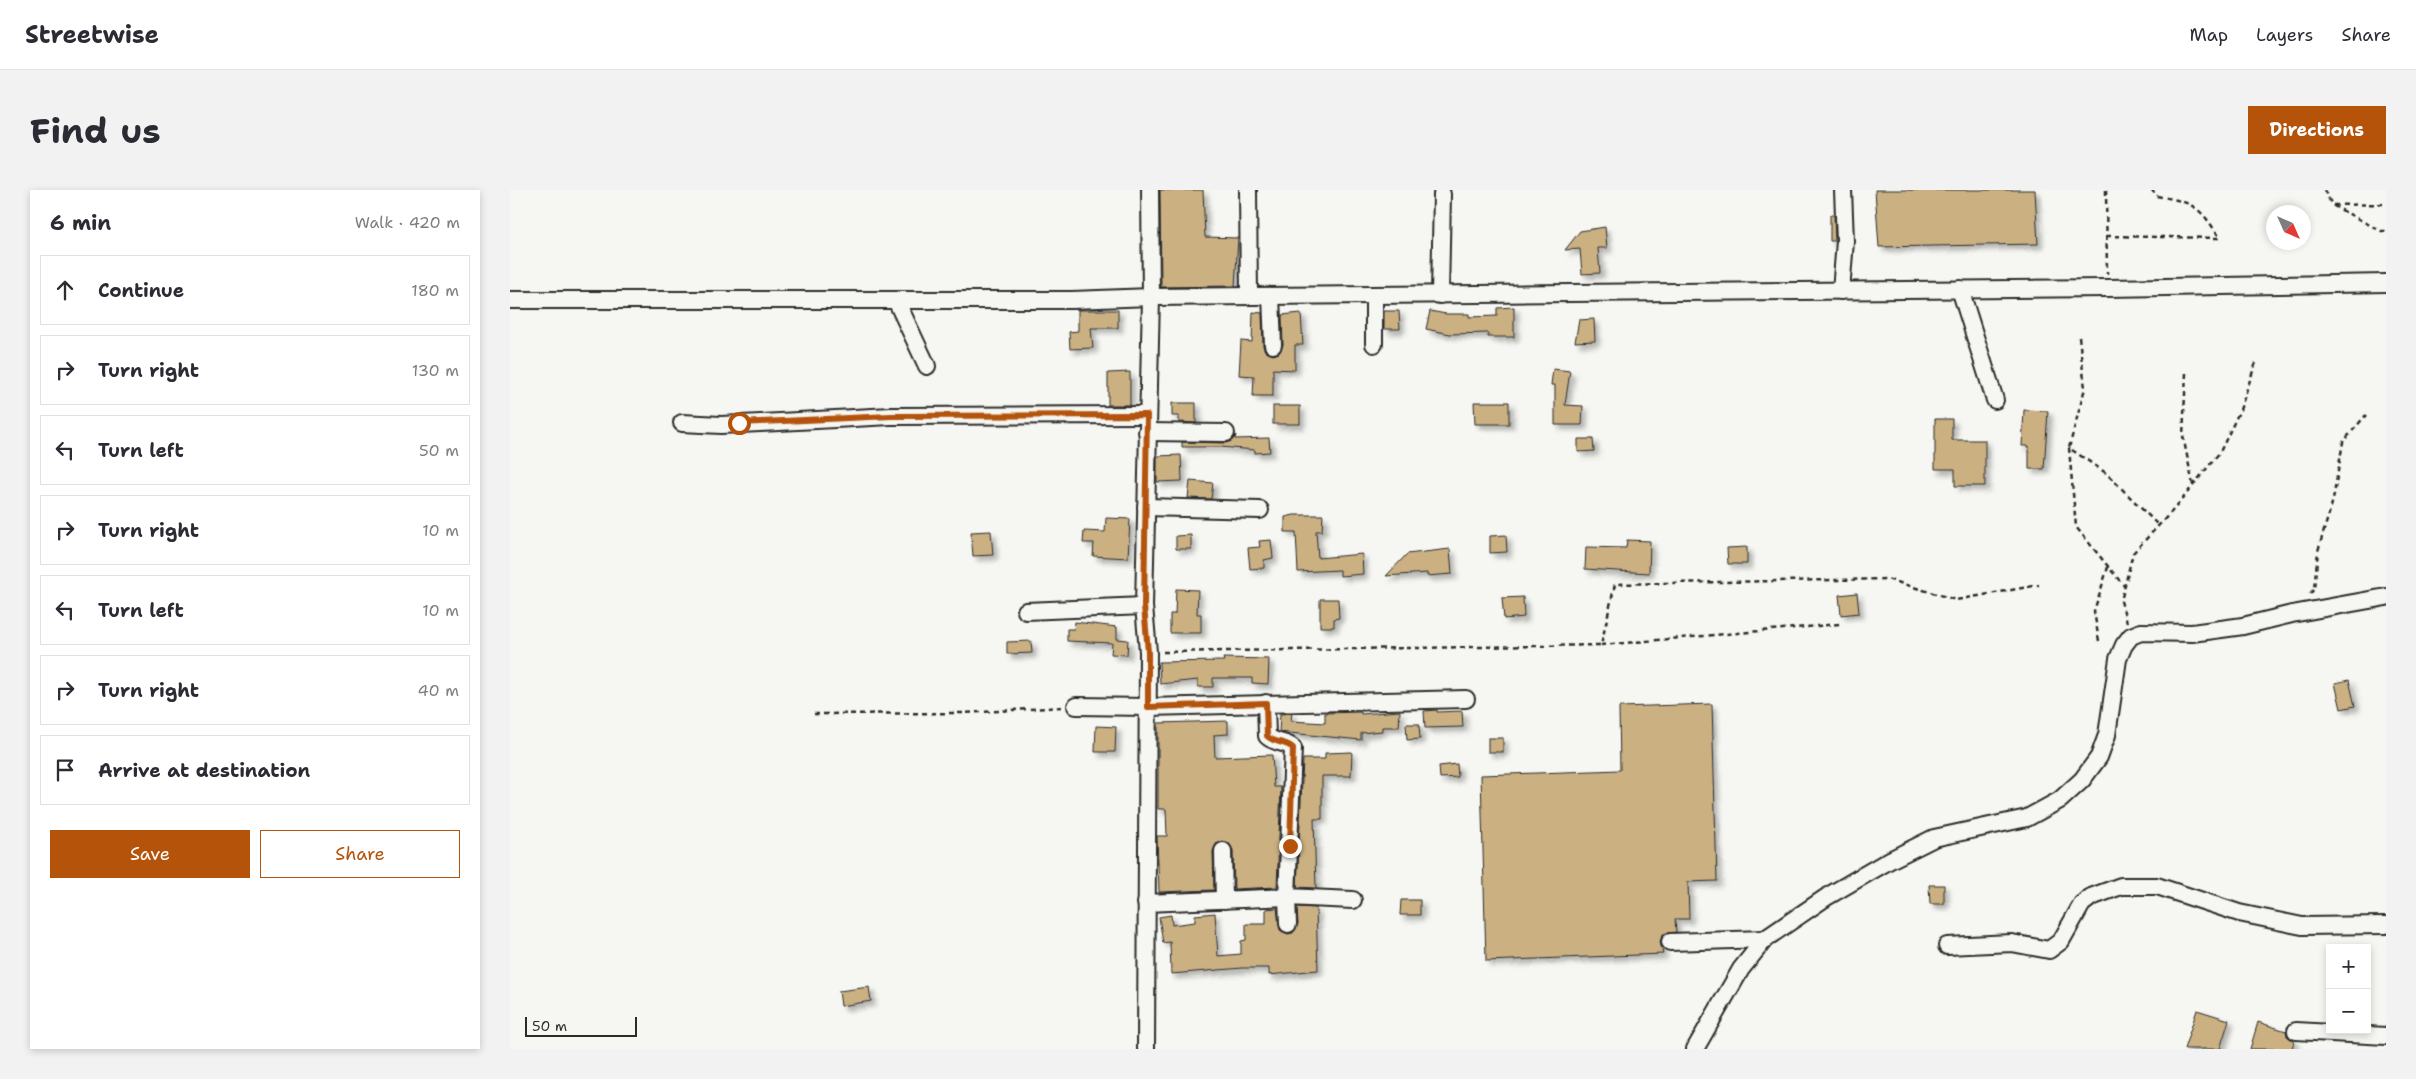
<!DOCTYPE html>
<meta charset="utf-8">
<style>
:root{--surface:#fff;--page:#f2f2f3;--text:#2b2b33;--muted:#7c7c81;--line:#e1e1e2;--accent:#b45309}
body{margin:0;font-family:"Shantell Sans",sans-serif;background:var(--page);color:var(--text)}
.controls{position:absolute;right:15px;bottom:15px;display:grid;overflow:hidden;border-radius:0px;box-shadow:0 2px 8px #0003}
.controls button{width:45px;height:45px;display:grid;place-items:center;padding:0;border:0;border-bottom:1px solid var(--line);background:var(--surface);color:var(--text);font:25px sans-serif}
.compass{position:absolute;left:1756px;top:15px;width:45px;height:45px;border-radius:50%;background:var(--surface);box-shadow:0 2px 8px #0003;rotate:135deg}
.scale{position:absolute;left:15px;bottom:12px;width:112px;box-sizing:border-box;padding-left:5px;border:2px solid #2b2b2b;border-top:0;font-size:14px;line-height:18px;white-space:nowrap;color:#2b2b2b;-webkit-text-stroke:4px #f6f6f2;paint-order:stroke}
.stop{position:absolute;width:15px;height:15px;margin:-11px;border:4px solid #b45309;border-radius:50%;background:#fff}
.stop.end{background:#b45309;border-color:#fff;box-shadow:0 1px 5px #0008}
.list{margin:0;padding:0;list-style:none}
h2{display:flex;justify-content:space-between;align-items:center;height:65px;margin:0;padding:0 20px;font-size:21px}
h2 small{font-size:16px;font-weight:400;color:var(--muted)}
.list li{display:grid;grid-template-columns:32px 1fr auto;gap:15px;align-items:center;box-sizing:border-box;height:70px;margin:0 10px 10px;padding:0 10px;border:1px solid var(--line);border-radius:0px}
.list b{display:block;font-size:19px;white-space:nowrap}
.list em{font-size:16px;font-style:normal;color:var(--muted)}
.actions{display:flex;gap:10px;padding:15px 20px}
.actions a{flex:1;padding:11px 0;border:1px solid var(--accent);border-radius:0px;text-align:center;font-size:18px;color:var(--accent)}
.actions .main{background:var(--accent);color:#fff}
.icon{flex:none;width:28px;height:28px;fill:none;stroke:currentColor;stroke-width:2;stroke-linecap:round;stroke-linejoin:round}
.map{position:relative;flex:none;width:1876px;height:859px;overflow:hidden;border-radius:0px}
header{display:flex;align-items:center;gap:30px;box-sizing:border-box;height:70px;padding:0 25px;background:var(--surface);border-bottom:1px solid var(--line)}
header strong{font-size:24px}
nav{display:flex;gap:28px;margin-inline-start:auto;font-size:18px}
.intro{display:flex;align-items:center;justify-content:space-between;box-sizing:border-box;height:120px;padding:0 30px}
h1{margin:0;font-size:35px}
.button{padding:12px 22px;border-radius:0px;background:var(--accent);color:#fff;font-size:18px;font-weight:700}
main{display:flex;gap:30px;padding:0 30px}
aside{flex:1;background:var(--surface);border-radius:0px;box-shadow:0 2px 8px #0003}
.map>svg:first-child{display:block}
.building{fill:#cbb081;stroke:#2b2b2b;filter:url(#shadow)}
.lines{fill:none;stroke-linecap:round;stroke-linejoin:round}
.minor-casing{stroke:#2b2b2b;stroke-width:20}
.path{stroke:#2b2b2b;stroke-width:2.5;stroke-dasharray:5 4;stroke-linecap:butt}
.minor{stroke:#f6f6f2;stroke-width:16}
.route{stroke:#b45309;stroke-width:6}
</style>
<header>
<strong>Streetwise</strong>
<nav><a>Map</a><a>Layers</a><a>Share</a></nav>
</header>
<div class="intro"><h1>Find us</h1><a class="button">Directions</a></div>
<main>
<aside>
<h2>6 min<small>Walk · 420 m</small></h2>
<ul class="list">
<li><svg class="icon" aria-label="ahead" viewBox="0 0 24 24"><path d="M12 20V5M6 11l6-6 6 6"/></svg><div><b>Continue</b></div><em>180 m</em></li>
<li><svg class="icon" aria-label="right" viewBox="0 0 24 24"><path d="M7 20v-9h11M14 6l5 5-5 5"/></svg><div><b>Turn right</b></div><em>130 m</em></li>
<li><svg class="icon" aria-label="left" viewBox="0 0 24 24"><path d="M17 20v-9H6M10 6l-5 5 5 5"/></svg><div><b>Turn left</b></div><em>50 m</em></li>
<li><svg class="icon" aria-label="right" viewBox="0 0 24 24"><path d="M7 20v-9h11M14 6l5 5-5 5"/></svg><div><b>Turn right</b></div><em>10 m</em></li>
<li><svg class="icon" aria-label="left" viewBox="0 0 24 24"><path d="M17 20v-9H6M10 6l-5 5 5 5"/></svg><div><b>Turn left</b></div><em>10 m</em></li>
<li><svg class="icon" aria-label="right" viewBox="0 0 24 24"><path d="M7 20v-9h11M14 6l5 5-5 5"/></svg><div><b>Turn right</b></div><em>40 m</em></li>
<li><svg class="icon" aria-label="arrive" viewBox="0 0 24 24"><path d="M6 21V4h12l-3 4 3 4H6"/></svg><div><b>Arrive at destination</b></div></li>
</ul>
<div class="actions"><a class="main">Save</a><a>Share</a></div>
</aside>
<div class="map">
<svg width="1876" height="859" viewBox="0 0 1876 859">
<defs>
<filter id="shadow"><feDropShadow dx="4.5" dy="4.5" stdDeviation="2.5" flood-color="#0004"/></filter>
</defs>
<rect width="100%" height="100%" fill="#f6f6f2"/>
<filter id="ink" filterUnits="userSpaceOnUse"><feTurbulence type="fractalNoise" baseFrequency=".02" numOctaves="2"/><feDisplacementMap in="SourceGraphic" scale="10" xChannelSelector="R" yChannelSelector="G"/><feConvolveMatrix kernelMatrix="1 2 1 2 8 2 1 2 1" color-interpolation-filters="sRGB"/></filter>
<g filter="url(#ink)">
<g class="building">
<path d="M650,0h43l2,47 33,1 -3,48 -74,1z"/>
<path d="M1365,0h160l3,54 -159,3z"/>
<path d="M1320,25h4l1,26h-5z"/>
<path d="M1095,37l2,21h-9l2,25 -18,1 -2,-25 -15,1 15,-19z"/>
<path d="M1004,117v30h-26v-4l-38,1 -24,-5 4,-18 16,3h23v3l28,-1v-8z"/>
<path d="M568,120h40v18h-27l2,20 -23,1 -1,-17 9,-1z"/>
<path d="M874,121h15l1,18h-16z"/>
<path d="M743,122l9,1 1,33 2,5 8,4 6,-2 4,-8 -1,-30 19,-2 2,32h-8v25l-22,-1v27h-20l1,-20 -15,-1 2,-34 11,1z"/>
<path d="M1084,129l1,22 -20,1 4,-22z"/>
<path d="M1043,179l17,2 -5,34 18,1 -1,19h-27v-40h-4z"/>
<path d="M620,182v33h-22v-32z"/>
<path d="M964,212h35v22h-34z"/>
<path d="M662,213h24v20l-17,-1v-6h-7z"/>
<rect x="763" y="216" width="27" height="18"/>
<path d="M1514,220l24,1 -4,58h-15v-23h-7z"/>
<path d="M1425,229h17v21h33v46h-30v-17h-20z"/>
<path d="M726,245l-1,4 34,-1 1,14 -15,1v-3l-35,-3h-38v-5l44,1 5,-2z"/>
<path d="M1068,249h15l1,12 -16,1z"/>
<path d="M671,265l1,26 -25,1v-26z"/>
<path d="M680,291l23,2 -2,16 -23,-1z"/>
<path d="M784,325h29l-1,16h-6l2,27 44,-4 1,20 -23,2v-6l-42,2 -2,-40h-11v-15z"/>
<path d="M596,328l24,1 -2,39 -35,-2 1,-13h-11l1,-12 21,1z"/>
<path d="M481,341l2,24 -20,1 -2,-24z"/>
<path d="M681,345v14h-15v-13z"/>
<path d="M996,345l1,17 -17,1v-17z"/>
<path d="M761,350l2,18 -9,2v8l-14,1 -2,-21 12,-1 -1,-6z"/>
<path d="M1117,350l23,1 -1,32 -64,-4 1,-22 40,1z"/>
<path d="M1237,357v17h-19l-1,-16z"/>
<path d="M940,359l2,25 -25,2v-3l-41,3 21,-22z"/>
<path d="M666,399l22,1 -1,24h4v19h-31v-19h5z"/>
<path d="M1347,403l2,20 -18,2 -2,-20z"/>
<path d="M1013,407l1,20 -20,2 -2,-21z"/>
<path d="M810,409h18l1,19 -5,1v8h-14z"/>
<path d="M565,432l42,5v12l11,1 -1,15 -16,-1 1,-11 -45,-2v-12h7z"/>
<path d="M521,451l1,12 -25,1v-12z"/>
<path d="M713,468l46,1 -1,25 -16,-1v-5h-39v9h-15v-7l-38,4 -1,-22 65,-1z"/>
<path d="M1839,490l6,26 -14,3 -6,-26z"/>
<path d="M1202,514l5,177 -29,1 1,37h-14l1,13 -13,2 -3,8 3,12 -177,7 -5,-186 139,-5 -1,-63z"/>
<path d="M927,520v2l25,-1 1,16 -38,1 -1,-17z"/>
<path d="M890,521l-1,16h-17v4l-21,2v7l-82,-8 1,-18 12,-1 -1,8 34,2v-10l36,-1v2z"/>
<path d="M718,531v13l-14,1 1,22 57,-2 2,32h7l-4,100 -43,2 -1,-39 -5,-7 -6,-2 -5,2 -4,8 1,39 -55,2 -2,-56h10l-1,-27h-8v-86z"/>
<path d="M896,534h13l1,15 -13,1z"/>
<path d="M586,536l20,1 -1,25h-20z"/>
<rect x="978" y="548" width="15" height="14"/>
<path d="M842,562l-1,24h-29v43h-8l2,69 -19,-1 6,-128h22v-6z"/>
<path d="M947,574l1,13 -18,1 -1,-12z"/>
<path d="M1419,695h15v19h-14z"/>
<path d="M891,710h19v15h-20z"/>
<path d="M787,717l19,1 2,62 -49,5v-7h-27l-71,6 -1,-32 -7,1 -4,-26 12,-2 1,10 23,-3v-7l20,-2 3,43 23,-2v-13l5,-1v-16h20v-15l11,-1 3,22 8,4 5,-1 5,-9z"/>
<path d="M359,797l2,14 -30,5 -2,-15z"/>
<path d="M1687,820l32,10 -9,29h-36z"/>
<path d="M1748,832l28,9 1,5 7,5 -2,8h-42z"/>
</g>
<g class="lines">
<g class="minor-casing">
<g id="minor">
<path d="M738,0l1,106"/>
<path d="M1450,99l35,111"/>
<path d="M1331,101l4,-50 -2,-51"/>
<path d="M930,105l2,-101"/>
<path d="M761,106l2,49"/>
<path d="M0,110h562l79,-3 957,-9 278,-5"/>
<path d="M386,110l31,66"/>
<path d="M864,154v-48"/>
<path d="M172,233l39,2 170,-9 256,-1"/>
<path d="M637,242l79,1"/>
<path d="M636,317l114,3"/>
<path d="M516,421l118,-5"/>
<path d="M756,513l1,33c8,8 19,5 26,12l-6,149 1,27"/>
<path d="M566,516l72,1 318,-8"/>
<path d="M713,661l1,49"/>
<path d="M636,713l141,-6 66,3"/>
<path d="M1160,752l95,-3"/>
<path d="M1437,756l65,-3 37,7 12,-9 21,-37 9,-7 30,-11h36l82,27 63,13 84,-1"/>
<path d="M1786,841l90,5"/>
<path d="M636,859l2,-397 -4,-46 7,-309 -1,-107"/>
<path d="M1185,859l46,-80 24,-30 63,-43 62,-36 44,-22 93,-20 33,-18 22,-20 17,-23 8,-22 11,-76 6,-14 7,-9 10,-4 51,1 51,-7 49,-12 94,-17"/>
</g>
</g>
<g class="path">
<path d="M1596,0l1,84"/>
<path d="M1814,0l8,15 49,26h5"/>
<path d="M1823,15l53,-1"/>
<path d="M1596,46l114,2c-21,-32 -26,-36 -64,-42l-4,-6"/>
<path d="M1569,147l6,51 -16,60 37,25 52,52"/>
<path d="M1676,183l-3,63 10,49"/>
<path d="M1559,258l7,79 48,59"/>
<path d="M1800,404l4,-5 4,-38 15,-51 10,-58 23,-27"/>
<path d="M1617,433l-6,-22 12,-48 42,-45 45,-56 20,-42 17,-51"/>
<path d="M1589,451l-5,-30 14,-44"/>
<path d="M1091,455l239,-21"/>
<path d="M653,462l438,-7 14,-61 272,-5 69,21 83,-15"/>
<path d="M304,524l150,-1 99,-6"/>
</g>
<use href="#minor" class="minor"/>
</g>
</g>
<g class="lines" filter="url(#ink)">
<path class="route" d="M229,233l152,-7 256,-1 -3,191 4,46v55l118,-4 1,33c8,8 19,5 26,12l-3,98"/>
</g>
</svg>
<div class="controls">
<button>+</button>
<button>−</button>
</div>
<svg class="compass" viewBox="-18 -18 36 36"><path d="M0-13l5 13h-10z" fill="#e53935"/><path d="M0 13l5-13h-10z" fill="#7c7c81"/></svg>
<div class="scale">50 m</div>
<div class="stop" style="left:229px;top:233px"></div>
<div class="stop end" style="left:780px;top:656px"></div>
</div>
</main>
